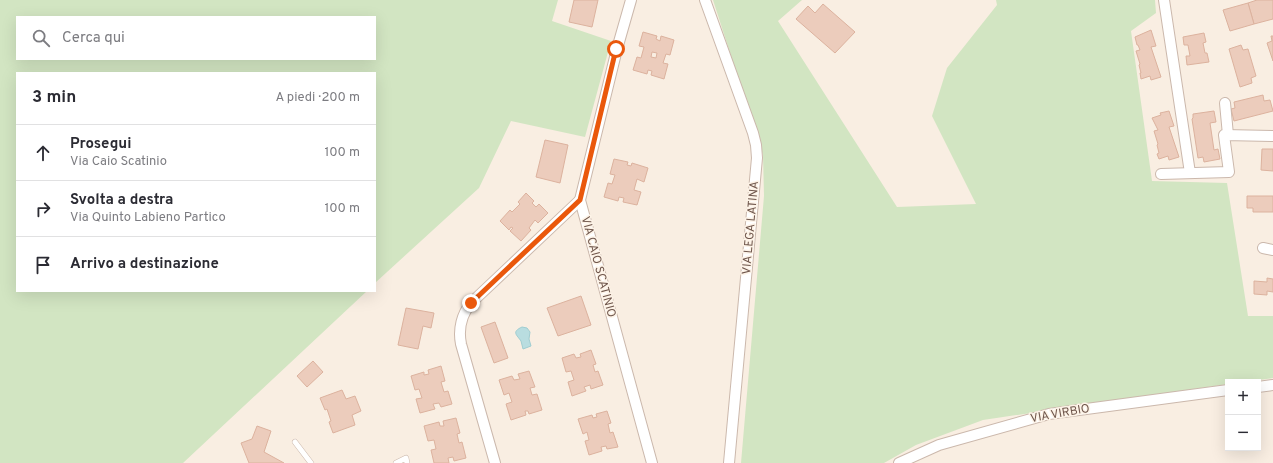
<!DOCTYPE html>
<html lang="it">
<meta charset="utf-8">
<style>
:root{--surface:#fff;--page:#f2f2f3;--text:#2b2b33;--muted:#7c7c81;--line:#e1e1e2}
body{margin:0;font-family:Overpass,sans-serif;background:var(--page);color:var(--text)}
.controls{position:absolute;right:12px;bottom:12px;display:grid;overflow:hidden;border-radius:0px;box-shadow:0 4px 16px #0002}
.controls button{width:36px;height:36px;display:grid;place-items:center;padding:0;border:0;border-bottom:1px solid var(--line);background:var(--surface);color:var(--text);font:20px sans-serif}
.stop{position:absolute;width:12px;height:12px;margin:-9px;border:3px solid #ea580c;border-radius:50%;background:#fff}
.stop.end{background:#ea580c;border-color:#fff;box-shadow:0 1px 4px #0008}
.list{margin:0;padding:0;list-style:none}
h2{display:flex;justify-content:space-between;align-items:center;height:52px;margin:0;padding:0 16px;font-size:17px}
h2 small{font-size:13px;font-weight:400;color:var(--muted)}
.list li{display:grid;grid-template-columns:26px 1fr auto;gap:12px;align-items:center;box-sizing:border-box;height:56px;padding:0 16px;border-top:1px solid var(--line)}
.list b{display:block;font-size:15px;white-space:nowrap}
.list p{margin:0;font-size:13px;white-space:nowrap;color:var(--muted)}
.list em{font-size:13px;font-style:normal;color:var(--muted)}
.icon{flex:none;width:22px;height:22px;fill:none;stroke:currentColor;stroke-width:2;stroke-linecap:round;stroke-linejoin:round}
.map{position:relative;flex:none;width:1273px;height:463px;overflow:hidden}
.search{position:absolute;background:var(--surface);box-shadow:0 4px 16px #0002;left:16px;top:16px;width:360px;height:44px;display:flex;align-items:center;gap:10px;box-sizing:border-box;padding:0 14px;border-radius:0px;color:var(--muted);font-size:15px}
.panel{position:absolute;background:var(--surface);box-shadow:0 4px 16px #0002;left:16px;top:72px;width:360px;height:220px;border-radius:0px}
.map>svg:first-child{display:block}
.green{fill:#d2e5c2;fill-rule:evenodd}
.water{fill:#b9dde0;stroke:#a0cdd1}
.building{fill:#ecccbc;stroke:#dcb29e;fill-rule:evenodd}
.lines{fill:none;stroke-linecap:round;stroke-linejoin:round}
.service-casing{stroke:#cbb8ac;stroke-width:6}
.minor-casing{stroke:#cbb8ac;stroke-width:12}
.service{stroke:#fff;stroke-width:5}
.minor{stroke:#fff;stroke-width:10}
.route{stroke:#ea580c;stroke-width:5}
.labels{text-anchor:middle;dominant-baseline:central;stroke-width:3;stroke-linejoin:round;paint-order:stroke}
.street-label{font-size:12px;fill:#6e554b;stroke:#fdf3e7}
</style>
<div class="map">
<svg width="1273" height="463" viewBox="0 0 1273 463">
<rect width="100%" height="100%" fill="#f9eee2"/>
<g class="green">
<path d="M0,0h558l-6,21 59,20 -26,96 -74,-16 -32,67 -104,95v-210h-358v218h350l-184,172h-183zM17,17h358v42h-358z"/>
<path d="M713,0h89l-24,21 119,186 79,-3 -44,-88 15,-48 50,-63 -1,-5h159l1,13 -25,18 21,150 75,2 21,133h25v62l-30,4h-15v2l-245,36 -67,25 -32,18h-143l23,-267 -1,-41z"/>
</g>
<path class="water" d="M522,327l5,1 3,4 -1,7 2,7 -8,3c-1,-3 -1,-5 -2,-8 -4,-6 -10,-9 1,-14z"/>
<g class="building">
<path d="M574,0h24l-6,27 -23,-5z"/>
<path d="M1257,0h16v19l-19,5 -6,-21z"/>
<path d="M1248,3l6,21 -24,7 -7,-21z"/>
<path d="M823,4l32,28 -20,21 -39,-34 12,-13 7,7z"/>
<path d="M1151,30l5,16 -5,1 10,30 -10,3 -1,-4 -9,3 -1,-6h1l-2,-8 1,-1 -4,-13 4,-1 -2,-5h-1l-2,-8z"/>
<path d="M643,32l14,4 -1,3 4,2 1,-5 13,4 -4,15 -4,-1 -3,9 5,1 -4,15 -13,-4 1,-4 -4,-1 -1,4 -14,-4 4,-13 4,1 3,-11 -5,-1zM652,52l5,1 -1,5 -5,-1z"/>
<path d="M1204,33l2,9 -3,1 2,10h2l2,9 -22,3 -1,-9h4l-2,-11h-4l-1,-8z"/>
<path d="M1271,36h2v25l-6,-18 5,-2z"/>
<path d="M1241,45l2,5 5,-1 8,27 -5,2 1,5 -12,4 -11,-38z"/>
<path d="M1263,95l1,6 6,-1 3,11 -39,10 -3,-12 4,-1 -1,-6z"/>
<path d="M1169,111l5,15 -5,1 10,30 -10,3 -1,-4 -9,3 -2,-5 2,-1 -2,-8 1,-1 -4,-13 4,-1 -6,-12 9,-3 -1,-2z"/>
<path d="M1214,111l2,11 -6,1 4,27 4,-1 2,10 -16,3 -1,-5 -5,1 -6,-39 1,-1v-4z"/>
<path d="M545,140l23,5 -8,38 -24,-6z"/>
<path d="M1262,149h11v22l-12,-1z"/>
<path d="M614,159l14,3 -1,3 4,1 1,-3 16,5 -4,14 -7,-3 -3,11 7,2 -4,13 -14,-3 1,-4 -5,-1 -1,4 -14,-4 4,-14 4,1 3,-9 -5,-1z"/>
<path d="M526,193l8,8 -2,2 4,4 3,-3 9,9 -10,10 -3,-3 -6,8 2,2 -10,11 -11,-10 3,-3 -2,-1 -2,3 -9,-9 10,-11 2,2 8,-8 -2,-2z"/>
<path d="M1247,196h26v16h-20v-4h-6z"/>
<path d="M1267,278l6,1v13l-6,-1v4l-13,-1v-13l13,1z"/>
<path d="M581,296l10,29 -33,11 -11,-28z"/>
<path d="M406,308l28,5 -3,15 -8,-2 -5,23 -20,-4z"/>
<path d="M495,322l13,36 -14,5 -13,-36z"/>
<path d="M591,350l5,14 -3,1 2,7 3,-1 5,14 -12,4 -1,-4 -6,2 2,4 -14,5 -4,-14 6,-2 -3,-9 -5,1 -4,-14 12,-4 2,4 5,-1 -1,-3z"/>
<path d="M313,361l10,11 -16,15 -10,-11z"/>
<path d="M441,366l4,15 -4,1 3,10 4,-1 4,13 -11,3 -2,-4 -6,1 2,5 -15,4 -4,-14 6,-1 -3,-9 -4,1 -4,-14 13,-4v3l5,-1 -1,-4z"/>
<path d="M529,371l6,16 -5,1 2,7 5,-1 5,16 -13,4 -1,-3h-3l1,4 -15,5 -5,-16 6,-2 -3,-9 -5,2 -5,-15 13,-4 2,4 6,-1 -2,-5z"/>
<path d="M342,390l4,9 9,-3 6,15 -9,4 3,10 -22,8 -4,-11 2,-1 -4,-12 -2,1 -5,-12z"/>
<path d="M607,411l4,12 -3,1 2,9 3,-1 5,15 -11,2 -1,-3 -5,1 1,4 -13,4 -4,-14 4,-1 -2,-8 -4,2 -5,-15 14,-4 1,3 4,-1 -1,-3z"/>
<path d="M456,418l4,15 -3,1 2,9 3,-1 4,16 -12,3 -1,-4 -5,1 1,5h-15l-3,-13 5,-1 -2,-9 -6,1 -4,-15 15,-4 1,4h4l-1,-5z"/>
<path d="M257,426l14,5 -7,21 20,11h-35l-8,-20 11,-4z"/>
</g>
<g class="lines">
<g class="service-casing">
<g id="service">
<path d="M295,442l16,21"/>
<path d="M396,463l10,-5 1,5"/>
</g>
</g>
<g class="minor-casing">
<g id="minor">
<path d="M631,0l-14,49 -37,151 72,263"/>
<path d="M705,0l48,133 3,12 1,13 -28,305"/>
<path d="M1164,0l26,173"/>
<path d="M1225,103l3,32"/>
<path d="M1161,174l68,-2 -5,-37 49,1"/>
<path d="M1263,248l10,2"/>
<path d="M1258,387l15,-2"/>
<path d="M495,463l-34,-119c-3,-15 1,-30 10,-41l109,-103"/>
<path d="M899,463l40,-18 110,-31 179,-24"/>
</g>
</g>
<use href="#service" class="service"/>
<use href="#minor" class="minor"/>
</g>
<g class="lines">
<path class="route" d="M471,303l109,-103 36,-151"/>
</g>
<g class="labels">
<g class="street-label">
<text transform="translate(751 228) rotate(-85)">VIA LEGA LATINA</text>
<text transform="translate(598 267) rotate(75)">VIA CAIO SCATINIO</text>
<text transform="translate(1060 414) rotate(-10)">VIA VIRBIO</text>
</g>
</g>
</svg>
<div class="controls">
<button>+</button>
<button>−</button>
</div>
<div class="stop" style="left:616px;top:49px"></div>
<div class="stop end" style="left:471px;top:303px"></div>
<div class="search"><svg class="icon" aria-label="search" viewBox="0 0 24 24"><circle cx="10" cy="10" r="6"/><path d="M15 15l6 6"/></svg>Cerca qui</div>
<section class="panel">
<h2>3 min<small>A piedi · 200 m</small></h2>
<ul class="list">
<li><svg class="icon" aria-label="ahead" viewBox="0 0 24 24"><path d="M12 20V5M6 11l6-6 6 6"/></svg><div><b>Prosegui</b><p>Via Caio Scatinio</p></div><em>100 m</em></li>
<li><svg class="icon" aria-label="right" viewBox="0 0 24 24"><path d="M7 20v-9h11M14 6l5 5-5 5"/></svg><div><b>Svolta a destra</b><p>Via Quinto Labieno Partico</p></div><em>100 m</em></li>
<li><svg class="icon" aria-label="arrive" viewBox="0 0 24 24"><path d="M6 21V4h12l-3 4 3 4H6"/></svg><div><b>Arrivo a destinazione</b></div></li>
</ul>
</section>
</div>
